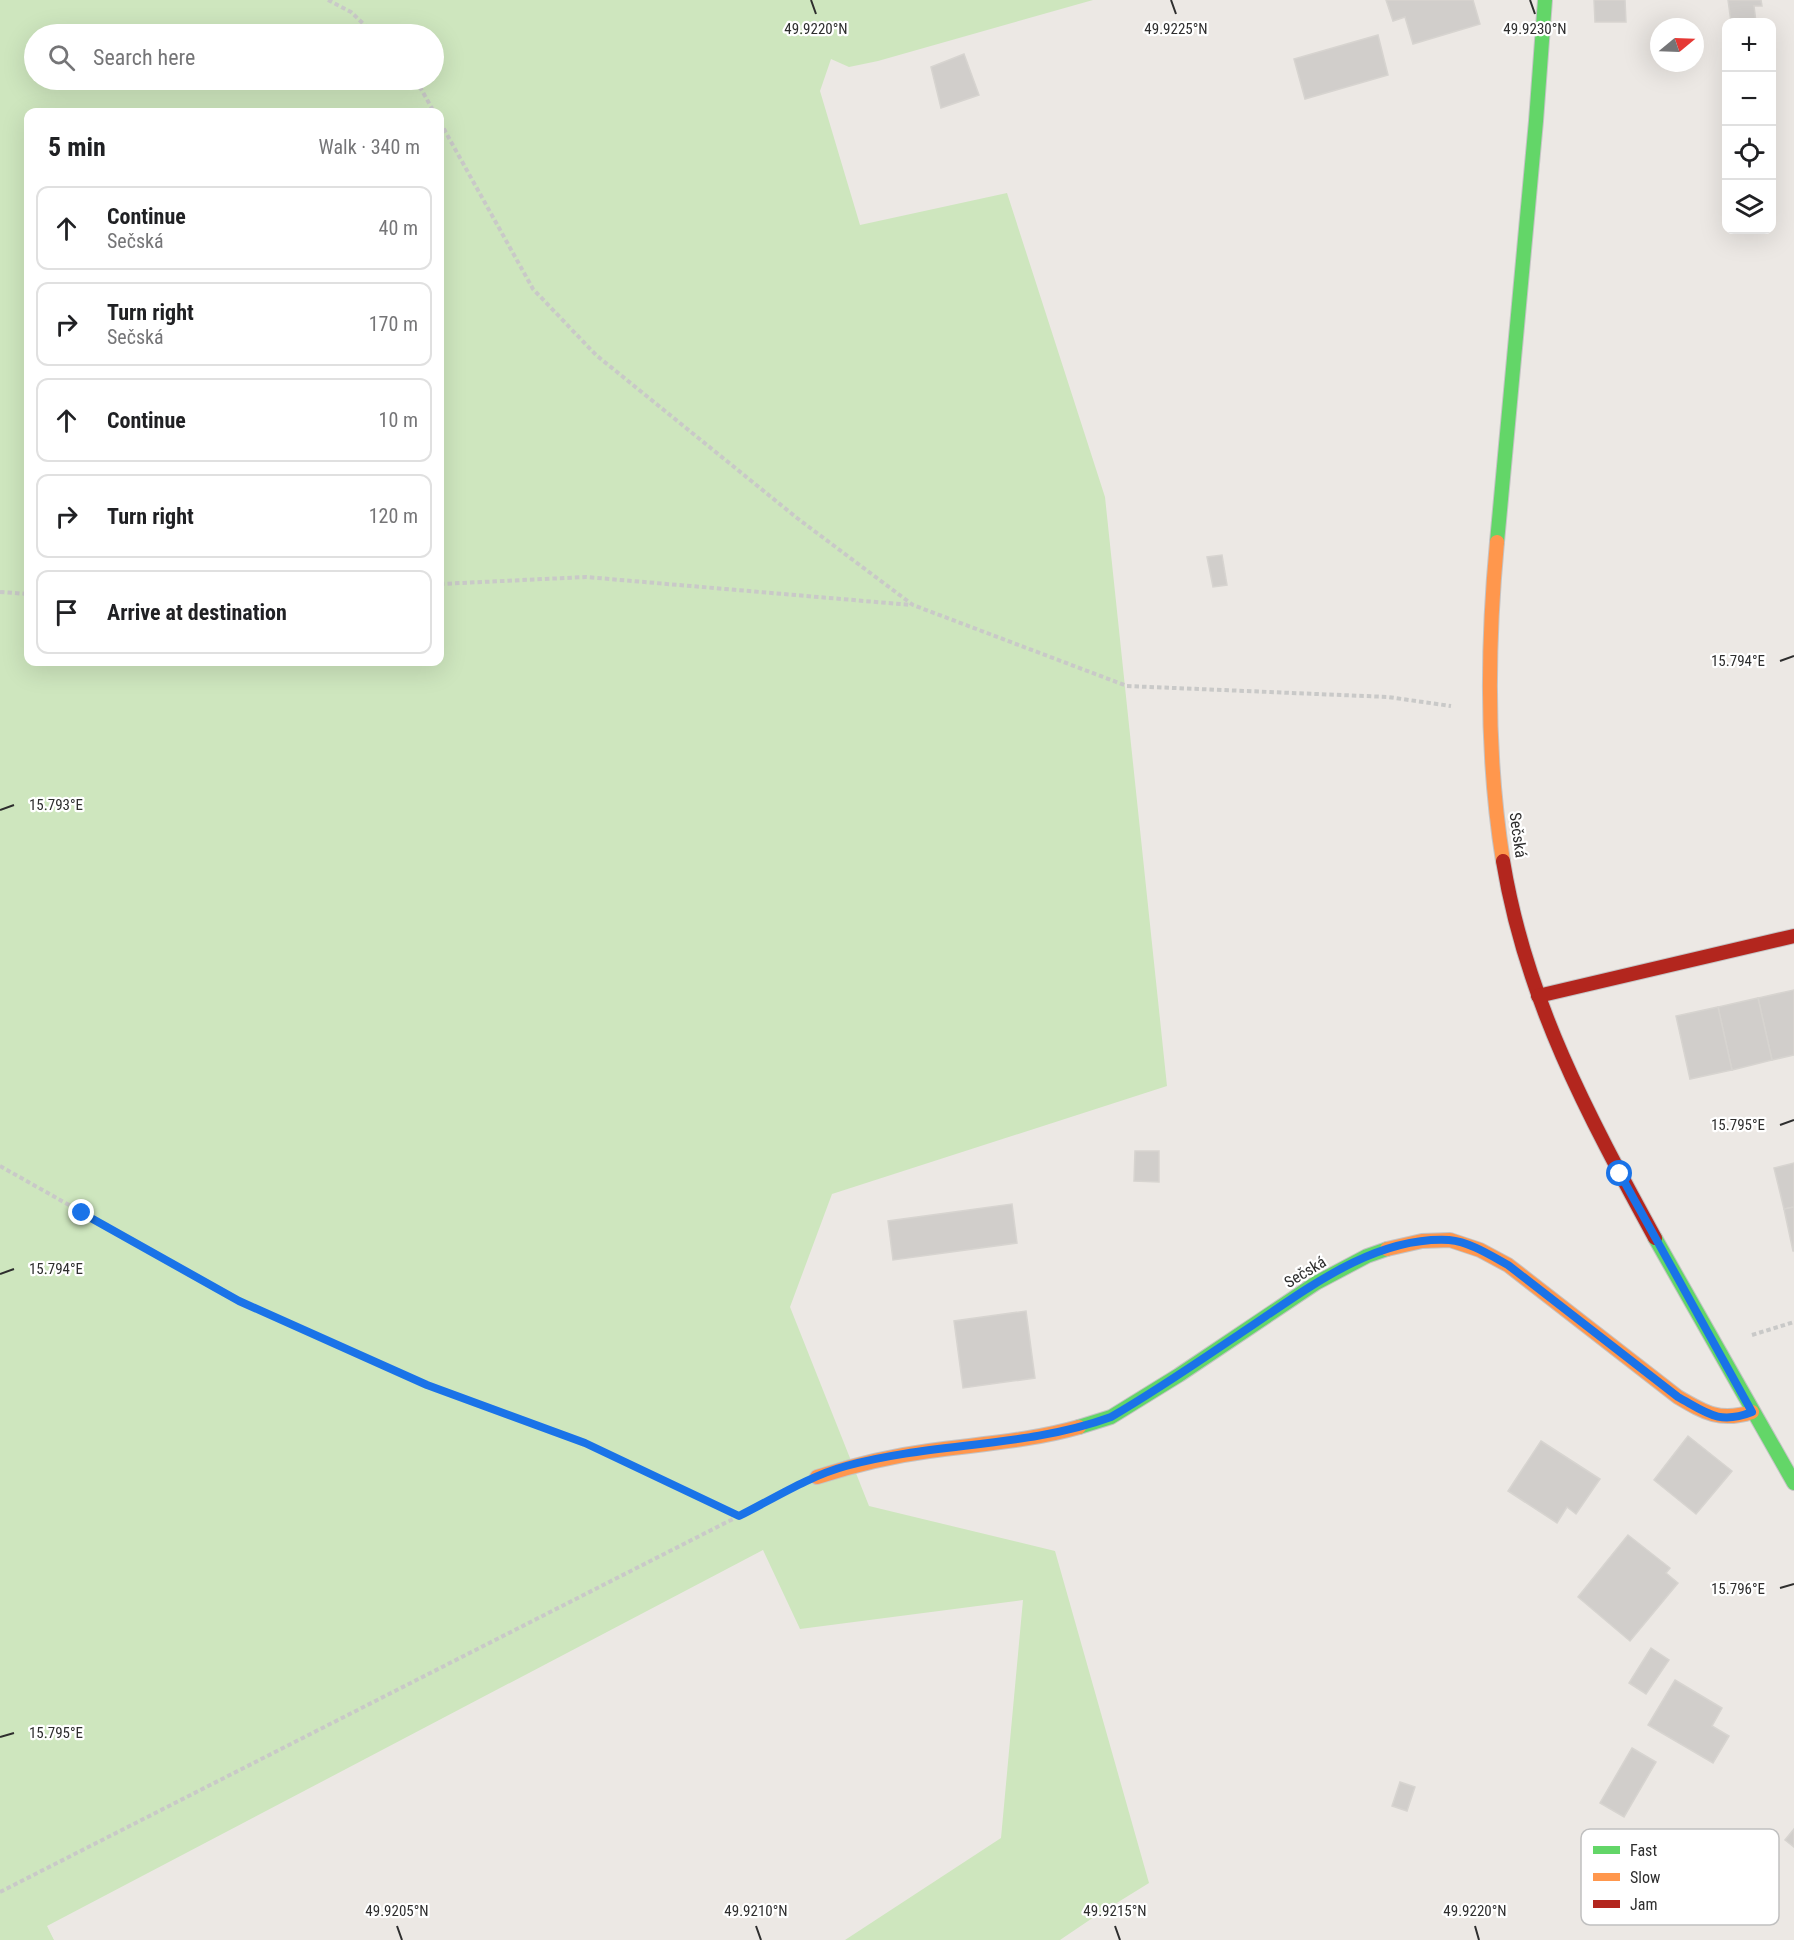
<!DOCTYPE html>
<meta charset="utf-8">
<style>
:root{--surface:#fff;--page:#f2f2f2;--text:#202124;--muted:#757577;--line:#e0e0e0}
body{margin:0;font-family:"Roboto Condensed",sans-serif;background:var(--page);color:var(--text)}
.controls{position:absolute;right:18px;top:18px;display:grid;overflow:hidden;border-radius:12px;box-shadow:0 6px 24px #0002}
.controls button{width:54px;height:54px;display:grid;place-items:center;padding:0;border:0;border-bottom:2px solid var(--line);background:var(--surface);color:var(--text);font:30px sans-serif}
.compass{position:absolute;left:1650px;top:18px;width:54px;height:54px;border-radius:50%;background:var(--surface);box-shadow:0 6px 24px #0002;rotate:71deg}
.stop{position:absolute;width:18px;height:18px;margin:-14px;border:4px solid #1a73e8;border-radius:50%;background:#fff}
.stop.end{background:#1a73e8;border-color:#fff;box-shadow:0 2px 6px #0008}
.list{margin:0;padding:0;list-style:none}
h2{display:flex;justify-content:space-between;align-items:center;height:78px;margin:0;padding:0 24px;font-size:26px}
h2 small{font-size:20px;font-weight:400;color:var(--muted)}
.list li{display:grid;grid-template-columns:39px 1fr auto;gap:18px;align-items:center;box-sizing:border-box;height:84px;margin:0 12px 12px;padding:0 12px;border:2px solid var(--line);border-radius:12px}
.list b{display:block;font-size:22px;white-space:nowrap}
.list p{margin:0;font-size:20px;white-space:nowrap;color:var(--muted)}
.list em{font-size:20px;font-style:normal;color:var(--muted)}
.icon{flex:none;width:33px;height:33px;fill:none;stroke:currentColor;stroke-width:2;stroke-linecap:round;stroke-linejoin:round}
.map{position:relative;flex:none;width:1794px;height:1940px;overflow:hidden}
.search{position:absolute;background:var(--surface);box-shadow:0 6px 24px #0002;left:24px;top:24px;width:420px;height:66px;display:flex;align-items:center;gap:15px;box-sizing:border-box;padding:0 21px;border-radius:33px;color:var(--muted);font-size:22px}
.panel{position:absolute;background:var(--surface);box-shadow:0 6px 24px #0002;left:24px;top:108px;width:420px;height:558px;border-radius:12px}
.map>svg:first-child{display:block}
.green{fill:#cee6be;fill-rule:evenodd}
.building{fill:#d1cecb;stroke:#d7d4d0;stroke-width:1.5}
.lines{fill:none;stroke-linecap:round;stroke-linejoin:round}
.fast-casing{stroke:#c5c4c5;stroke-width:16}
.slow-casing{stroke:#c5c4c5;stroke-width:16}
.jam-casing{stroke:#c5c4c5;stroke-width:16}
.path{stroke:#c9c9c8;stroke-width:4;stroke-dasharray:4.5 3;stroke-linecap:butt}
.fast{stroke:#63d668;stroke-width:14}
.slow{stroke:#ff974d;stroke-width:14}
.jam{stroke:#b3261e;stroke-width:14}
.route{stroke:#1a73e8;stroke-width:8}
.ticks{fill:none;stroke:#2e2e2e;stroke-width:2}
.labels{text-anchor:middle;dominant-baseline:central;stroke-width:4.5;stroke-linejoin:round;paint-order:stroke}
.street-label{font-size:16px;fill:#2e2e2e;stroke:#fff}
.key{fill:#fff;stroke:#c0c0c0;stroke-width:1.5}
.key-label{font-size:16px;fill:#2e2e2e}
.ticks-label{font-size:15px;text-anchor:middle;fill:#2e2e2e;stroke:#fff;stroke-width:4.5;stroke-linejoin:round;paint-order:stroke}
</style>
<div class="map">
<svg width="1794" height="1940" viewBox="0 0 1794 1940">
<rect width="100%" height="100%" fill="#ece8e4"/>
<path class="green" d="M0,0h1093l-215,61 -29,6 -18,-8 -11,32 40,134 147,-32 98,304 62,589 -335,108 -42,113 79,199 186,45 94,332 -55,34 -34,23h-215l156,-102 22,-238 -223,29 -37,-79 -716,376 7,14h-54zM34,34h400v46h-400zM28,112h412v550h-412z"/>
<g class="building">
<path d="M1386,0h87l7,24 -67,20 -8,-27 -12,4z"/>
<path d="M1594,0h31l1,22h-31z"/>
<path d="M1728,0h33l1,6h-8l2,16h-25z"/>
<path d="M1378,35l10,40 -83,24 -11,-40z"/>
<path d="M964,54l15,41 -38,13 -10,-41z"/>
<path d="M1222,555l5,30 -14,2 -6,-30z"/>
<path d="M1794,990v65l-22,5 -14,-62z"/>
<path d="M1758,998l14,62 -40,10 -14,-63z"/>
<path d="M1718,1007l14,63 -42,9 -14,-63z"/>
<path d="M1135,1151h24v31l-25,-1z"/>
<path d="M1794,1163v44l-10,2 -10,-41z"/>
<path d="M1012,1204l5,39 -124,17 -5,-39z"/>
<path d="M1794,1207v44h-1l-9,-42z"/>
<path d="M1026,1311l9,67 -72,10 -9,-67z"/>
<path d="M1688,1436l44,35 -36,43 -42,-34z"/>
<path d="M1541,1441l59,38 -24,35 -9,-7 -10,16 -49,-32z"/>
<path d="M1628,1535l42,33 -4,5 12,10 -48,58 -52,-44z"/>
<path d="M1651,1648l18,12 -23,34 -17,-11z"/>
<path d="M1675,1680l47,28 -10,18 17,10 -16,27 -65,-38z"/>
<path d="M1632,1748l24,14 -32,55 -24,-14z"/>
<path d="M1400,1782l15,5 -8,24 -15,-5z"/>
<path d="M1794,1829v18l-9,-7z"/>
</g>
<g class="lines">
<g class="fast-casing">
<g id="fast">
<path d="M1497,542l39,-421 9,-121"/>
<path d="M1655,1238l139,245"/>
<path d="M1079,1427l32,-10 68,-42 137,-92 51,-27 20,-7"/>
</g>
</g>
<g class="slow-casing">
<g id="slow">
<path d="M1497,542c-10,106 -11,213 6,319"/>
<path d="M1387,1249l35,-8 28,-1 30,10 28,15 170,132c27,16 42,25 74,15"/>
<path d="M817,1477c37,-12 74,-21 112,-26 50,-7 101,-10 150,-24"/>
</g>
</g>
<g class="jam-casing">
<g id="jam">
<path d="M1503,861c23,140 85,254 152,377"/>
<path d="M1538,996l256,-60"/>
</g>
</g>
<g class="path">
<path d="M328,0l23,12 23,22"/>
<path d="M416,80l18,32"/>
<path d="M440,122l93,167 63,66 201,163 116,87 214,81 261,11 63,9"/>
<path d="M440,584l146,-7 325,28"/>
<path d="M0,592l28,2"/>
<path d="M0,1166l239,135 188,84 158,58 153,73"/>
<path d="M1752,1335l42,-13"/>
<path d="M0,1892l784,-399"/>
</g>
<use href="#fast" class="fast"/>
<use href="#slow" class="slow"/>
<use href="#jam" class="jam"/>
</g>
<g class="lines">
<path class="route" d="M82,1213l157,88 188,84 158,58 154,73c34,-17 70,-40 107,-50 87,-24 180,-18 265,-49 45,-26 87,-55 130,-84 62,-41 131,-97 208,-93 21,2 41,15 59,25l170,132c29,16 41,28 74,15l-132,-238"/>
</g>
<path class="ticks" d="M811,0l5,14M1171,0l5,14M1530,0l5,14M1780,661l14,-5M0,810l14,-5M1780,1125l14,-5M0,1274l14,-5M1780,1588l14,-4M0,1737l14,-4M397,1926l5,14M756,1926l5,14M1115,1926l5,14M1475,1926l4,14"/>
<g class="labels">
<g class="street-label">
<text transform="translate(1518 835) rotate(82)">Sečská</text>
<text transform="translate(1305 1272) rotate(-31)">Sečská</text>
</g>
</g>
<rect x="1581" y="1829" width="198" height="96" rx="9" class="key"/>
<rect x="1593" y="1846" width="27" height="8" fill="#63d668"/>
<rect x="1593" y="1873" width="27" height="8" fill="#ff974d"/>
<rect x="1593" y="1900" width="27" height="8" fill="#b3261e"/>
<g class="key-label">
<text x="1630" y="1856">Fast</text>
<text x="1630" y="1883">Slow</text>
<text x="1630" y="1910">Jam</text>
</g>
<g class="ticks-label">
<text x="816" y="34">49.9220°N</text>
<text x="1176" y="34">49.9225°N</text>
<text x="1535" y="34">49.9230°N</text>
<text x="1738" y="666">15.794°E</text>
<text x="56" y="810">15.793°E</text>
<text x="1738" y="1130">15.795°E</text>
<text x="56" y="1274">15.794°E</text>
<text x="1738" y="1594">15.796°E</text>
<text x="56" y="1738">15.795°E</text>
<text x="397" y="1916">49.9205°N</text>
<text x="756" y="1916">49.9210°N</text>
<text x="1115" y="1916">49.9215°N</text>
<text x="1475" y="1916">49.9220°N</text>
</g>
</svg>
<div class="controls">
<button>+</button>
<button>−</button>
<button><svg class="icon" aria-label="locate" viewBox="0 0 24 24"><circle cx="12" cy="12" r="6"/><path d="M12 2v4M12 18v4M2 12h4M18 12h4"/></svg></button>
<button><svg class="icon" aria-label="layers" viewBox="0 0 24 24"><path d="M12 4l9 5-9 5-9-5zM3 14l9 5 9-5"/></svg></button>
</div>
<svg class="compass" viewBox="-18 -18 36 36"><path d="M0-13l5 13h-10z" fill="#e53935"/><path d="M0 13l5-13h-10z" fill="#757577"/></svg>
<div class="stop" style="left:1620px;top:1174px"></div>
<div class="stop end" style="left:82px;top:1213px"></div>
<div class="search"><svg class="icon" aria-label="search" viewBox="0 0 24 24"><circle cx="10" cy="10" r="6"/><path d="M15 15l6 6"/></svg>Search here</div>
<section class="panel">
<h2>5 min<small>Walk · 340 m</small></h2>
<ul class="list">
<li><svg class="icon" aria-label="ahead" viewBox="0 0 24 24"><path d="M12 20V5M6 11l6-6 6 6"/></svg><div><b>Continue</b><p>Sečská</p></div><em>40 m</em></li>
<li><svg class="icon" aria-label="right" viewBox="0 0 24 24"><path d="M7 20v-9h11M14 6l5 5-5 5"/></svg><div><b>Turn right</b><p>Sečská</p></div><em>170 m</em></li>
<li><svg class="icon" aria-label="ahead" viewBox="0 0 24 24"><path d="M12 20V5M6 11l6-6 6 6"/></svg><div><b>Continue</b></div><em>10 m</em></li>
<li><svg class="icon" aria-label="right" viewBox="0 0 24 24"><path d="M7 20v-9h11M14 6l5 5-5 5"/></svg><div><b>Turn right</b></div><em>120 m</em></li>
<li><svg class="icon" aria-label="arrive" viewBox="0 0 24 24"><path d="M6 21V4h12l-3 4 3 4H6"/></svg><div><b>Arrive at destination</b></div></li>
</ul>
</section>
</div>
